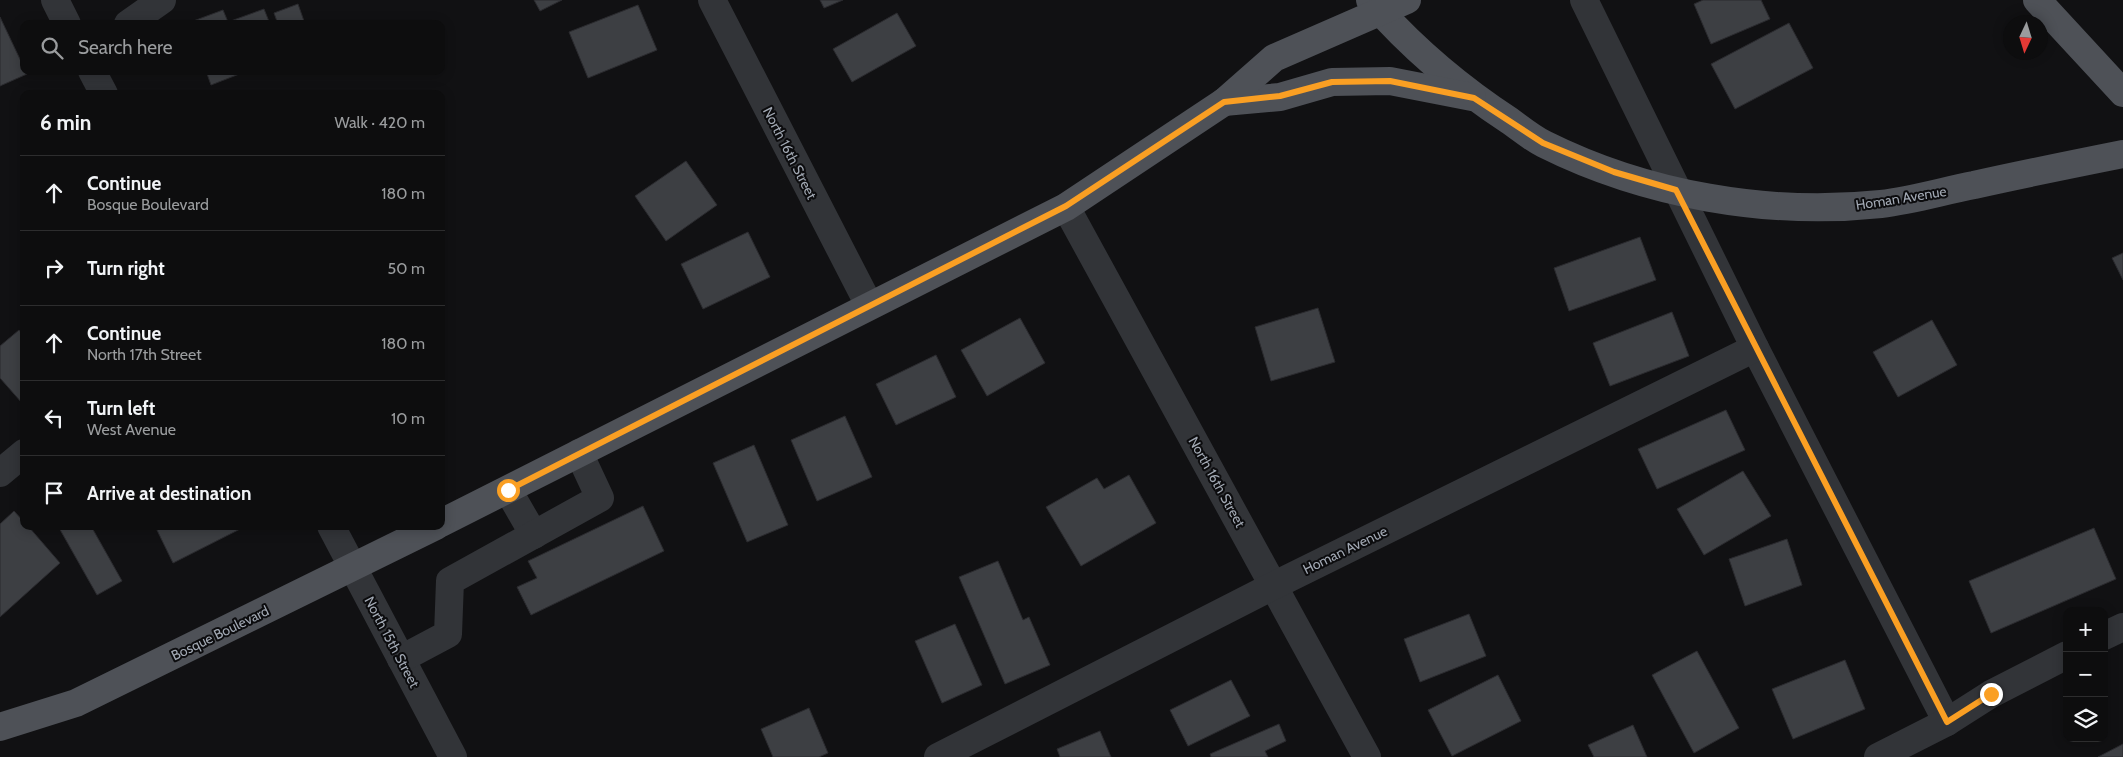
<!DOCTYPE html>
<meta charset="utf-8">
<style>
:root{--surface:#0d0d0e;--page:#1b1b1c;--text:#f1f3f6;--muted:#9a9c9e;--line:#2d2d2e}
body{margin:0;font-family:Cabin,sans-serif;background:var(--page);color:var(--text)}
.controls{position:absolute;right:15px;bottom:15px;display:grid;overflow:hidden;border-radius:10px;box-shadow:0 2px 12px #0003}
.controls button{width:45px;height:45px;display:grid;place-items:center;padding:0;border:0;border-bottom:1px solid var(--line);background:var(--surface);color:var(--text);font:25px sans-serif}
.compass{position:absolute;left:2003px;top:15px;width:45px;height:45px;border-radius:50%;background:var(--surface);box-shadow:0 2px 12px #0003;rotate:184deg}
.stop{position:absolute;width:15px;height:15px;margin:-11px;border:4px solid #fa9f23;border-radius:50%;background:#fff}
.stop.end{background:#fa9f23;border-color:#fff;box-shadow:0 1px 5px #0008}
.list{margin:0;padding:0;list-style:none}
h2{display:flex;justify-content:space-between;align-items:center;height:65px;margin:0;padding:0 20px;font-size:21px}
h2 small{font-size:16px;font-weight:400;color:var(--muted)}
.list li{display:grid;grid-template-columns:32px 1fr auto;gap:15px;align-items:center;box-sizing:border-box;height:75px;padding:0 20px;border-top:1px solid var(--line)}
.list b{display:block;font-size:19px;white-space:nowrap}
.list p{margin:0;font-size:16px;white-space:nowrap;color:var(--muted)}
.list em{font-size:16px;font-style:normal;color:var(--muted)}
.icon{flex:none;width:28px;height:28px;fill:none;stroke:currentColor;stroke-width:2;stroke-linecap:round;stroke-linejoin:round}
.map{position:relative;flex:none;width:2123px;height:757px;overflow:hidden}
.search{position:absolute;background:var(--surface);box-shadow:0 2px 12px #0003;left:20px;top:20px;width:425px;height:55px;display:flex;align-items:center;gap:12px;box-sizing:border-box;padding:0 18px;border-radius:10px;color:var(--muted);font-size:19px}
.panel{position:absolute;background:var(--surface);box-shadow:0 2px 12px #0003;left:20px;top:90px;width:425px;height:440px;border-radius:10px}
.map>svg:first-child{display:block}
.building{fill:#3d3f43;stroke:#2b2b2f}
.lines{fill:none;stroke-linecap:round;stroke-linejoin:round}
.minor{stroke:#323438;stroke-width:28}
.major{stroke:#4e5157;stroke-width:28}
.route{stroke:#fa9f23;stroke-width:6}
.labels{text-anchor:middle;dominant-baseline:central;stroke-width:4;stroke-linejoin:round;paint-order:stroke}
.street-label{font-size:14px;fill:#a2a9b4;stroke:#0c0c0e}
</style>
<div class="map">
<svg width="2123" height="757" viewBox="0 0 2123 757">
<rect width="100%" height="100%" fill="#111113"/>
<g class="building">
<path d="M534,0h28l-22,11z"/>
<path d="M820,0h23l-19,8z"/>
<path d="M1703,0h58l9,19 -59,25 -17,-40z"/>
<path d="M298,4l7,20h-27l-4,-11z"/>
<path d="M638,5l19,45 -69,28 -19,-46z"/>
<path d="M264,9l6,15 -82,-1 35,-13 5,12z"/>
<path d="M897,13l19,33 -64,36 -19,-33z"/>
<path d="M0,17l27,57 -27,12z"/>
<path d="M1789,23l24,45 -78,41 -24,-45z"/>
<path d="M206,71h41l-36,14z"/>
<path d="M686,161l31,44 -51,36 -31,-45z"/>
<path d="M748,232l22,45 -67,32 -22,-45z"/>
<path d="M1640,237l16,43 -87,31 -15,-43z"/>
<path d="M2123,253v27l-11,-22z"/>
<path d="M1318,308l17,54 -64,19 -16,-54z"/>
<path d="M1672,312l17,44 -79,30 -17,-43z"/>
<path d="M1020,318l25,45 -58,33 -26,-46z"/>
<path d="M1932,320l25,45 -59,32 -25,-45z"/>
<path d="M19,330l5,6 -2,67 -22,-25v-32z"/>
<path d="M936,355l20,42 -60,28 -20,-41z"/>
<path d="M1726,410l19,40 -88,39 -19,-40z"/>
<path d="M845,416l27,61 -55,24 -26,-61z"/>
<path d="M754,445l34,80 -41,17 -34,-79z"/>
<path d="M1743,471l28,45 -67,39 -27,-46z"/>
<path d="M1129,475l27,48 -75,43 -35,-59 51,-29 7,11z"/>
<path d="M643,506l21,45 -133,64 -14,-28 20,-9 -9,-17z"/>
<path d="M14,511l10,11v4h4l32,37 -60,54v-93z"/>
<path d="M58,526h33l31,55 -25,14z"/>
<path d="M155,526h91l-73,37z"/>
<path d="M2094,528l22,51 -125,54 -22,-52z"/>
<path d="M1787,539l15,46 -57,21 -16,-47z"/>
<path d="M998,561l25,59 6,-3 21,48 -45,19 -46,-107z"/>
<path d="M1469,614l17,42 -66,26 -16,-43z"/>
<path d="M955,624l27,61 -40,18 -27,-62z"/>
<path d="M1697,651l42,77 -45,25 -42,-78z"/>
<path d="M1845,660l20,49 -72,30 -21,-50z"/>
<path d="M1498,675l23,46 -69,35 -24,-46z"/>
<path d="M1231,680l19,36 -62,30 -18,-36z"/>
<path d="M809,708l19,45 -9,4h-46l-12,-28z"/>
<path d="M1279,724l7,17 -21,10 3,6h-57l-1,-3z"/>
<path d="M1633,725l14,32h-53l-6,-12z"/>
<path d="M1100,731l11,26h-51l-3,-8z"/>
<path d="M2123,744v13h-25z"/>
</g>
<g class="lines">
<g class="minor">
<path d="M55,0l12,24"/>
<path d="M712,0l157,305"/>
<path d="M1584,0l171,348 192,374"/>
<path d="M128,24l34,-24"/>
<path d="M92,71l12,23"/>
<path d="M1066,207l301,550"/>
<path d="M0,473l24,-20"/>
<path d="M508,490l26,45"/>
<path d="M331,526l122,231"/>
<path d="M2104,636l19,-9"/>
<path d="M401,659l47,-25 2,-53 150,-83 -21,-45"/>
<path d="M938,757l335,-171 482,-238"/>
<path d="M1878,757l69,-35 44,-28 76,-39"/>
</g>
<g class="major">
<path d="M1370,0c41,47 88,87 140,121 11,8 22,17 34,23 102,51 224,72 337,60 32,-4 62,-13 93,-19 49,-11 99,-21 149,-31"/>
<path d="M2037,0l86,93"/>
<path d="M1224,102l56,-5 52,-15 58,-1 82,16"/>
<path d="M441,523l625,-316 158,-105 50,-44 133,-58"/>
<path d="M0,727l76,-24 360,-177"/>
</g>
</g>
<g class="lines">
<path class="route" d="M508,490l558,-284 158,-104 56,-6 52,-14 58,-1 84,17 69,45 71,29 62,18 271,532 44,-28"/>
</g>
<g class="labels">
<g class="street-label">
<text transform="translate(790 153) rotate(63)">North 16th Street</text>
<text transform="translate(1901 198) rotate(-9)">Homan Avenue</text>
<text transform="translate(1217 482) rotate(61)">North 16th Street</text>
<text transform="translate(1345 550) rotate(-26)">Homan Avenue</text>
<text transform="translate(220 633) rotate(-26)">Bosque Boulevard</text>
<text transform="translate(392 642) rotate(62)">North 15th Street</text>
</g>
</g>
</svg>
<div class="controls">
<button>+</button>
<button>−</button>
<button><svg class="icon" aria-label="layers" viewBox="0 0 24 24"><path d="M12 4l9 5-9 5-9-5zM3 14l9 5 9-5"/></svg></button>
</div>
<svg class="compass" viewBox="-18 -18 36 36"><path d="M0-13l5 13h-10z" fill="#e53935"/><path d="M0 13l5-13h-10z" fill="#9a9c9e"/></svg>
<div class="stop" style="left:508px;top:490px"></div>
<div class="stop end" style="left:1991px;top:694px"></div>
<div class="search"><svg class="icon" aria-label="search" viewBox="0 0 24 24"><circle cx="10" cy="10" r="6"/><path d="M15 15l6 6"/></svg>Search here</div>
<section class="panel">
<h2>6 min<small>Walk · 420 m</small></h2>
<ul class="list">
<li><svg class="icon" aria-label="ahead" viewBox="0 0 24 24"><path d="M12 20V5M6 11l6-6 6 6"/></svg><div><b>Continue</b><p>Bosque Boulevard</p></div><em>180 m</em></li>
<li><svg class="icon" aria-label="right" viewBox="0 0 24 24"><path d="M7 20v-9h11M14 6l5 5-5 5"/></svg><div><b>Turn right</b></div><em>50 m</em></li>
<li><svg class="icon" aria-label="ahead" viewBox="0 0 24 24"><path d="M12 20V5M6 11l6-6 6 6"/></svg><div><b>Continue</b><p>North 17th Street</p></div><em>180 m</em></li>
<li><svg class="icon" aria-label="left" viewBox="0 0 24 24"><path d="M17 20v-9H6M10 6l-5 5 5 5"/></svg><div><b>Turn left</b><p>West Avenue</p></div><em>10 m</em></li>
<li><svg class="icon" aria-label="arrive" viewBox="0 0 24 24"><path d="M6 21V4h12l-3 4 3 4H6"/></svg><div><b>Arrive at destination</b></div></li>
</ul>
</section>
</div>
